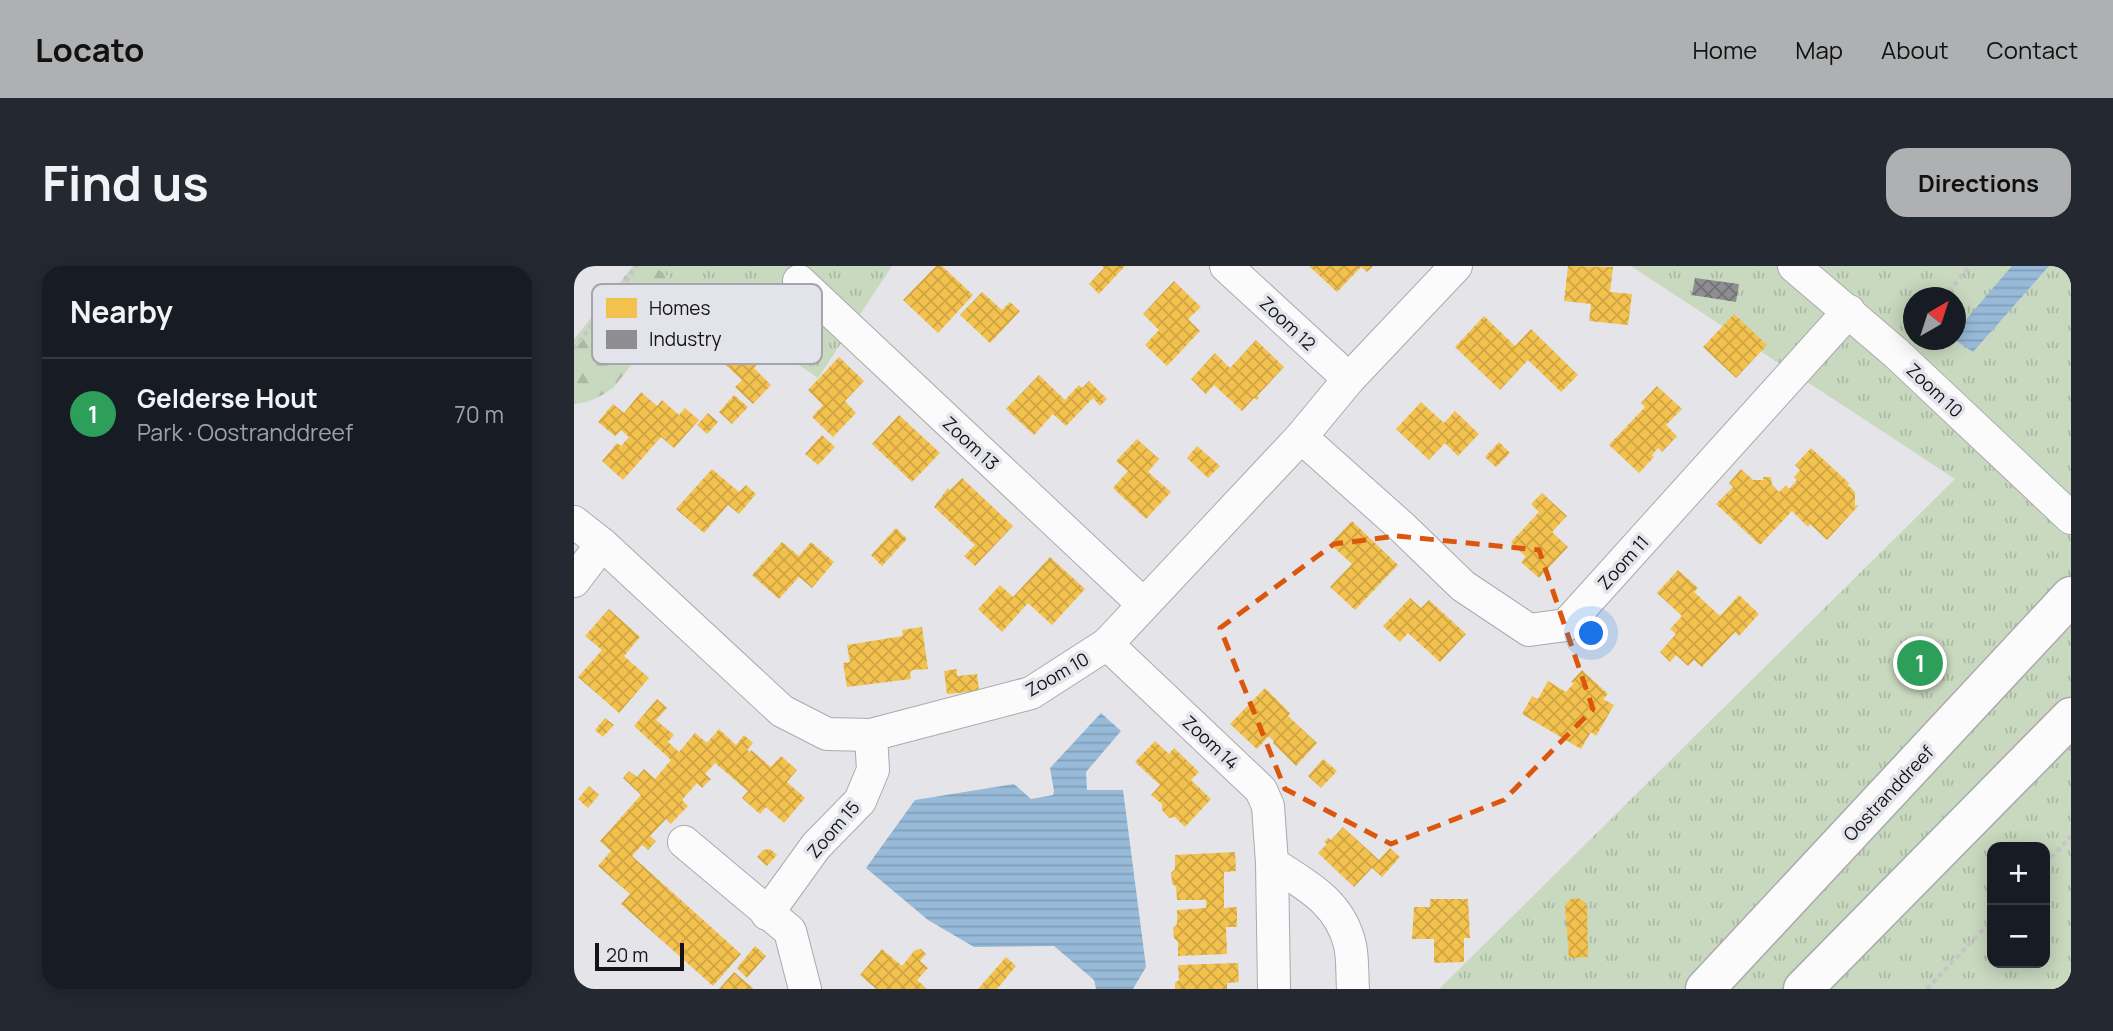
<!DOCTYPE html>
<meta charset="utf-8">
<style>
:root{--surface:#171b24;--page:#242831;--text:#f1f3f6;--muted:#9ea1a6;--line:#363941;--accent:#aeb0b2}
body{margin:0;font-family:Manrope,sans-serif;background:var(--page);color:var(--text)}
.controls{position:absolute;right:21px;bottom:21px;display:grid;overflow:hidden;border-radius:14px;box-shadow:0 4px 18px #0003}
.controls button{width:63px;height:63px;display:grid;place-items:center;padding:0;border:0;border-bottom:2px solid var(--line);background:var(--surface);color:var(--text);font:35px sans-serif}
.compass{position:absolute;left:1329px;top:21px;width:63px;height:63px;border-radius:50%;background:var(--surface);box-shadow:0 4px 18px #0003;rotate:39deg}
.scale{position:absolute;left:21px;bottom:18px;width:89px;box-sizing:border-box;padding-left:7px;border:4px solid #141417;border-top:0;font-size:19px;line-height:24px;white-space:nowrap;color:#141417;-webkit-text-stroke:5px #e3e4eb;paint-order:stroke}
.you{position:absolute;left:1018px;top:368px;width:24px;height:24px;margin:-18px;border:5px solid #fff;border-radius:50%;background:#1a73e8;box-shadow:0 0 0 10px #1a73e833}
.badge{display:grid;place-items:center;width:46px;height:46px;border-radius:50%;background:var(--accent);color:#fff;font-size:23px;font-weight:700}
.pin{position:absolute;translate:-50% -50%;border:4px solid #fff;box-shadow:0 2px 7px #0006}
.list{margin:0;padding:0;list-style:none}
h2{display:flex;justify-content:space-between;align-items:center;height:91px;margin:0;padding:0 28px;font-size:30px}
h2 small{font-size:23px;font-weight:400;color:var(--muted)}
.list li{display:grid;grid-template-columns:46px 1fr auto;gap:21px;align-items:center;box-sizing:border-box;height:112px;padding:0 28px;border-top:2px solid var(--line)}
.list b{display:block;font-size:26px;white-space:nowrap}
.list p{margin:0;font-size:23px;white-space:nowrap;color:var(--muted)}
.list em{font-size:23px;font-style:normal;color:var(--muted)}
.map{position:relative;flex:none;width:1497px;height:723px;overflow:hidden;border-radius:21px}
header{display:flex;align-items:center;gap:42px;box-sizing:border-box;height:98px;padding:0 35px;background:var(--accent);color:#111}
header strong{font-size:33px}
nav{display:flex;gap:38px;margin-inline-start:auto;font-size:24px}
.intro{display:flex;align-items:center;justify-content:space-between;box-sizing:border-box;height:168px;padding:0 42px}
h1{margin:0;font-size:49px}
.button{padding:18px 32px;border-radius:21px;background:var(--accent);color:#111;font-size:24px;font-weight:700}
main{display:flex;gap:42px;padding:0 42px}
aside{flex:1;background:var(--surface);border-radius:21px;box-shadow:0 4px 18px #0003}
.map>svg:first-child{display:block}
.forest{fill:url(#forest-firs)}
.park{fill:url(#park-tufts);fill-rule:evenodd}
.water{fill:url(#water-rules)}
.homes{fill:url(#homes-cross-hatch)}
.industry{fill:url(#industry-cross-hatch)}
.lines{fill:none;stroke-linecap:round;stroke-linejoin:round}
.street-casing{stroke:#aaaaad;stroke-width:34}
.secondary-casing{stroke:#aaaaad;stroke-width:41}
.path{stroke:#c6c6c7;stroke-width:4.5;stroke-dasharray:5 3.5;stroke-linecap:butt}
.street{stroke:#fbfbfc;stroke-width:32}
.secondary{stroke:#fbfbfc;stroke-width:38}
.marked{fill:none;stroke:#dd560d;stroke-width:5;stroke-dasharray:14 9;stroke-linejoin:round}
.labels{text-anchor:middle;dominant-baseline:central;stroke-width:7;stroke-linejoin:round;paint-order:stroke}
.street-label{font-size:18px;fill:#141417;stroke:#e3e4eb}
.key{fill:#e3e4eb;stroke:#a5a6ab;stroke-width:2}
.key-label{font-size:19px;fill:#141417}
</style>
<header>
<strong>Locato</strong>
<nav><a>Home</a><a>Map</a><a>About</a><a>Contact</a></nav>
</header>
<div class="intro"><h1>Find us</h1><a class="button">Directions</a></div>
<main>
<aside>
<h2>Nearby<small></small></h2>
<ul class="list">
<li><span class="badge" style="background:#2e9e5b">1</span><div><b>Gelderse Hout</b><p>Park · Oostranddreef</p></div><em>70 m</em></li>
</ul>
</aside>
<div class="map">
<svg width="1497" height="723" viewBox="0 0 1497 723">
<defs>
<pattern id="forest-firs" width="22" height="20" patternUnits="userSpaceOnUse" patternTransform="scale(1.75)"><rect width="22" height="20" fill="#c8d9bf"/><path d="M5 1l3.5 6h-7zM16 11l3.5 6h-7z" fill="#abb9a3"/></pattern>
<pattern id="park-tufts" width="24" height="20" patternUnits="userSpaceOnUse" patternTransform="scale(1.75)"><rect width="24" height="20" fill="#c8d9bf"/><path d="M3 7l-1-3M5 7V3M7 7l1-3M15 17l-1-3M17 17v-4M19 17l1-3" fill="none" stroke="#abb9a3"/></pattern>
<pattern id="water-rules" width="6" height="5" patternUnits="userSpaceOnUse" patternTransform="scale(1.75)"><rect width="6" height="5" fill="#97bad8"/><path d="M0 2.5h6" fill="none" stroke="#819fb9"/></pattern>
<pattern id="homes-cross-hatch" width="8" height="8" patternUnits="userSpaceOnUse" patternTransform="scale(1.75)"><rect width="8" height="8" fill="#f2c14e"/><path d="M0 0l8 8M0 8l8-8" fill="none" stroke="#cfa543"/></pattern>
<pattern id="industry-cross-hatch" width="8" height="8" patternUnits="userSpaceOnUse" patternTransform="scale(1.75)"><rect width="8" height="8" fill="#8d8d92"/><path d="M0 0l8 8M0 8l8-8" fill="none" stroke="#727276"/></pattern>
</defs>
<rect width="100%" height="100%" fill="#e5e5e9"/>
<path class="forest" d="M59,0h77l-97,122c-12,8 -23,15 -39,16v-65z"/>
<g class="park">
<path d="M79,0h239l-74,112z"/>
<path d="M1057,0h440v723h-632l516,-510zM1339,32h42v42h-42zM1418,581h53v116h-53z"/>
</g>
<g class="water">
<path d="M1438,0h37l-76,86 -18,-12 1,-9z"/>
<path d="M527,447l20,18 -35,41 1,18h36l23,177 -13,22h-37l-2,-9 -40,-34 -80,1 -46,-27 -62,-52 49,-68 99,-16 17,15 22,-4 1,-4 -4,-23z"/>
</g>
<g class="homes">
<path d="M362,0h6l31,29 -35,38 -35,-33z"/>
<path d="M528,0h23l-26,28 -10,-10 15,-16z"/>
<path d="M735,0h64l-6,6 -6,-5 -24,25z"/>
<path d="M994,0l45,1 -3,25 22,2 -4,31 -39,-4 2,-17 -27,-3z"/>
<path d="M600,15l27,26 -13,12 12,12 -33,35 -22,-21 14,-15 -16,-16z"/>
<path d="M408,26l20,18 8,-8 10,9 -30,32 -30,-28z"/>
<path d="M169,27l17,15 3,-3 27,26 -36,37 17,17 -18,19 -18,-17 7,-7 -27,-25 26,-27 -17,-15z"/>
<path d="M1160,48l33,31 -31,33 -33,-31z"/>
<path d="M910,50l31,30 16,-17 47,46 -17,17 -33,-32 -28,30 -45,-43z"/>
<path d="M682,74l28,27 -27,29 2,2 -2,2 -3,-2 -12,13 -28,-26 -8,9 -15,-15 24,-26 15,15z"/>
<path d="M265,91l25,24 -19,20 11,12 -23,24 -21,-20 11,-12 -15,-15z"/>
<path d="M465,109l26,25 14,-15 3,3 7,-7 18,18 -7,7 -7,-8 -27,28 -13,-12 -19,21 -28,-26z"/>
<path d="M1083,120l25,23 -16,16 11,11 -15,16 -4,-4 -6,7 2,2 -15,16 -30,-28 36,-38 -4,-4z"/>
<path d="M67,126l16,14 5,-6 17,15 6,-7 14,12 -25,28 -13,-11 -38,43 -21,-19 15,-18 4,3 8,-9 -8,-7 -6,6 -17,-14 15,-18 11,9z"/>
<path d="M160,129l14,12 -16,17 -13,-12z"/>
<path d="M847,136l23,21 11,-12 24,23 -21,22 -13,-13 -16,17 -33,-31z"/>
<path d="M134,147l10,9 -11,12 -10,-9z"/>
<path d="M325,149l41,38 -28,29 -40,-38z"/>
<path d="M248,169l13,12 -17,18 -13,-11z"/>
<path d="M563,173l22,20 -11,13 23,20 -25,27 -33,-31 15,-17 -12,-10z"/>
<path d="M925,176l11,11 -14,14 -11,-10z"/>
<path d="M623,180l23,20 -12,12 -21,-20z"/>
<path d="M1237,182l38,35 -1,2 7,7v14l4,-1 -32,35 -17,-16 -2,3 -16,-16 -32,34 -44,-41 17,-17 -4,-4 12,-14 12,11h10v-3h8l1,8 7,7 7,-7 3,4 8,-9 -3,-3 6,-7 -5,-5z"/>
<path d="M138,203l27,23 7,-7 10,9 -17,20 -11,-9 -24,28 -28,-24z"/>
<path d="M388,212l51,48 -38,40 -11,-10 11,-11 -41,-38 14,-19 2,2z"/>
<path d="M968,227l25,23 -15,16 16,15 -29,31 -18,-16 5,-5 -15,-15 28,-30 -8,-8z"/>
<path d="M778,255l46,44 -43,45 -25,-23 22,-23 -22,-20z"/>
<path d="M322,262l11,11 -25,27 -11,-11z"/>
<path d="M208,276l17,14 12,-14 23,20 -22,26 -13,-11 -20,22 -27,-24z"/>
<path d="M476,291l35,32 -33,36 -24,-22 -26,29 -24,-23 22,-24 13,12z"/>
<path d="M1104,304l20,18 -4,4 26,24 19,-21 20,19 -20,22 -4,-4 -33,35 -8,-7 -6,6 -12,-11 -6,7 -10,-10 16,-18 -6,-5 12,-13 -25,-23z"/>
<path d="M836,332l11,10 8,-8 37,34 -26,28 -32,-29 -8,9 -17,-16z"/>
<path d="M35,343l31,28 -16,19 25,22 -30,35 -41,-36 24,-27 -17,-14z"/>
<path d="M348,361l6,42 -15,1 -3,2 1,7 -64,8 -4,-24 7,-1 -3,-17 56,-9 -1,-6z"/>
<path d="M383,403v7l20,-2 2,17 -32,3 -3,-23z"/>
<path d="M1008,404l26,24 -5,5 11,6 -18,31 -5,-4 -10,17 -59,-35 10,-18 6,3 10,-18 18,11 8,-9 -3,-1z"/>
<path d="M691,422l25,25 -2,3 29,27 -21,23 -23,-23 1,-2 -5,-5 -12,13 -27,-25z"/>
<path d="M83,433l10,9 -11,12 18,15 -6,7 11,10 16,-19 12,10 12,-14 17,16 8,-10 9,8 -6,7 3,2 1,-2 20,17 10,-11 16,14 -10,12 18,16 -21,25 -18,-16 -6,7 -18,-16 6,-7 -33,-28 -10,11 6,5 -9,9 -5,-5 -15,17 6,6 -9,9 -8,9 -5,-5 -16,17 6,5 -8,9 -6,-5 -10,11 109,98 -28,32 -92,-82 9,-10 -32,-28 13,-15 -11,-10 41,-46 -18,-17 6,-7 8,6 7,-8 11,10 16,-19 -37,-34z"/>
<path d="M31,452l9,7 -11,12 -8,-7z"/>
<path d="M581,475l14,13 5,-6 25,24 -8,8 20,19 -26,28 -10,-10 -6,1 -7,-8v-6l-11,-9 9,-10 -25,-23z"/>
<path d="M749,493l14,12 -16,17 -13,-12z"/>
<path d="M15,520l10,9 -11,13 -10,-9z"/>
<path d="M769,561l36,33 11,-12 10,9 -18,20 -10,-9 -18,19 -36,-34 9,-9 -3,-2 4,-4 3,2z"/>
<path d="M196,583l7,6 -10,11 -10,-9 6,-7z"/>
<path d="M661,586l1,19 -12,1v36l13,-1v20h-11l1,27 -49,2v-14l-4,-4 -1,-10 4,-4v-14l29,-2v-8h-29l-1,-13 -4,-4 -1,-10 4,-4v-14z"/>
<path d="M1004,632l7,4 2,7 1,48 -19,1 -4,-53 6,-6z"/>
<path d="M856,633h38l2,39h-6v24l-30,1v-24h-22l2,-32h16z"/>
<path d="M181,680l11,10 -19,22 -10,-10z"/>
<path d="M308,683l20,17 13,-16 6,-1 5,5 -6,7 8,7 -11,12 10,9h-51l-16,-14z"/>
<path d="M432,691l10,9 -19,23h-19z"/>
<path d="M664,697l1,19 -12,1v6h-52v-6l4,-3 -1,-15z"/>
<path d="M160,706l20,17h-35z"/>
</g>
<path class="industry" d="M1121,12l44,6 -3,18 -44,-7z"/>
<g class="lines">
<g class="street-casing">
<g id="street">
<path d="M652,0l123,113"/>
<path d="M1220,0l102,87 175,165"/>
<path d="M225,15l344,323"/>
<path d="M727,171l101,90 61,59 66,44 37,-5 283,-314"/>
<path d="M0,256l28,22 180,167 45,23 44,1 160,-42 76,-49 194,-207 48,-58 107,-113"/>
<path d="M0,315l28,-37"/>
<path d="M533,378l154,146 7,16 4,57 2,126"/>
<path d="M110,576l106,89 15,58"/>
<path d="M698,597c34,22 68,39 78,82 3,14 2,30 3,44"/>
<path d="M193,648l49,-68 44,-45 13,-31 -2,-35"/>
</g>
</g>
<g class="secondary-casing">
<g id="secondary">
<path d="M1131,723l366,-393"/>
<path d="M1229,723l268,-272"/>
</g>
</g>
<g class="path">
<path d="M1369,32l27,-32"/>
<path d="M0,83l63,-83"/>
<path d="M1471,598l26,-28"/>
<path d="M0,718l6,5"/>
<path d="M1353,723l65,-69"/>
</g>
<use href="#street" class="street"/>
<use href="#secondary" class="secondary"/>
</g>
<path class="marked" d="M823,270l142,14 54,159 -89,91 -113,44 -106,-55 -65,-161 114,-84z"/>
<g class="labels">
<g class="street-label">
<text transform="translate(714 57) rotate(43)">Zoom 12</text>
<text transform="translate(1361 124) rotate(43)">Zoom 10</text>
<text transform="translate(397 177) rotate(43)">Zoom 13</text>
<text transform="translate(1049 296) rotate(-48)">Zoom 11</text>
<text transform="translate(483 408) rotate(-30)">Zoom 10</text>
<text transform="translate(637 476) rotate(43)">Zoom 14</text>
<text transform="translate(1314 527) rotate(-47)">Oostranddreef</text>
<text transform="translate(259 563) rotate(-49)">Zoom 15</text>
</g>
</g>
<rect x="18" y="18" width="230" height="80" rx="10" class="key"/>
<rect x="32" y="32" width="31" height="20" fill="#f2c14e"/>
<rect x="32" y="64" width="31" height="19" fill="#8d8d92"/>
<g class="key-label">
<text x="75" y="49">Homes</text>
<text x="75" y="80">Industry</text>
</g>
</svg>
<div class="controls">
<button>+</button>
<button>−</button>
</div>
<svg class="compass" viewBox="-18 -18 36 36"><path d="M0-13l5 13h-10z" fill="#e53935"/><path d="M0 13l5-13h-10z" fill="#9ea1a6"/></svg>
<div class="scale">20 m</div>
<div class="you"></div>
<div class="pin badge" style="left:1346px;top:397px;background:#2e9e5b">1</div>
</div>
</main>
